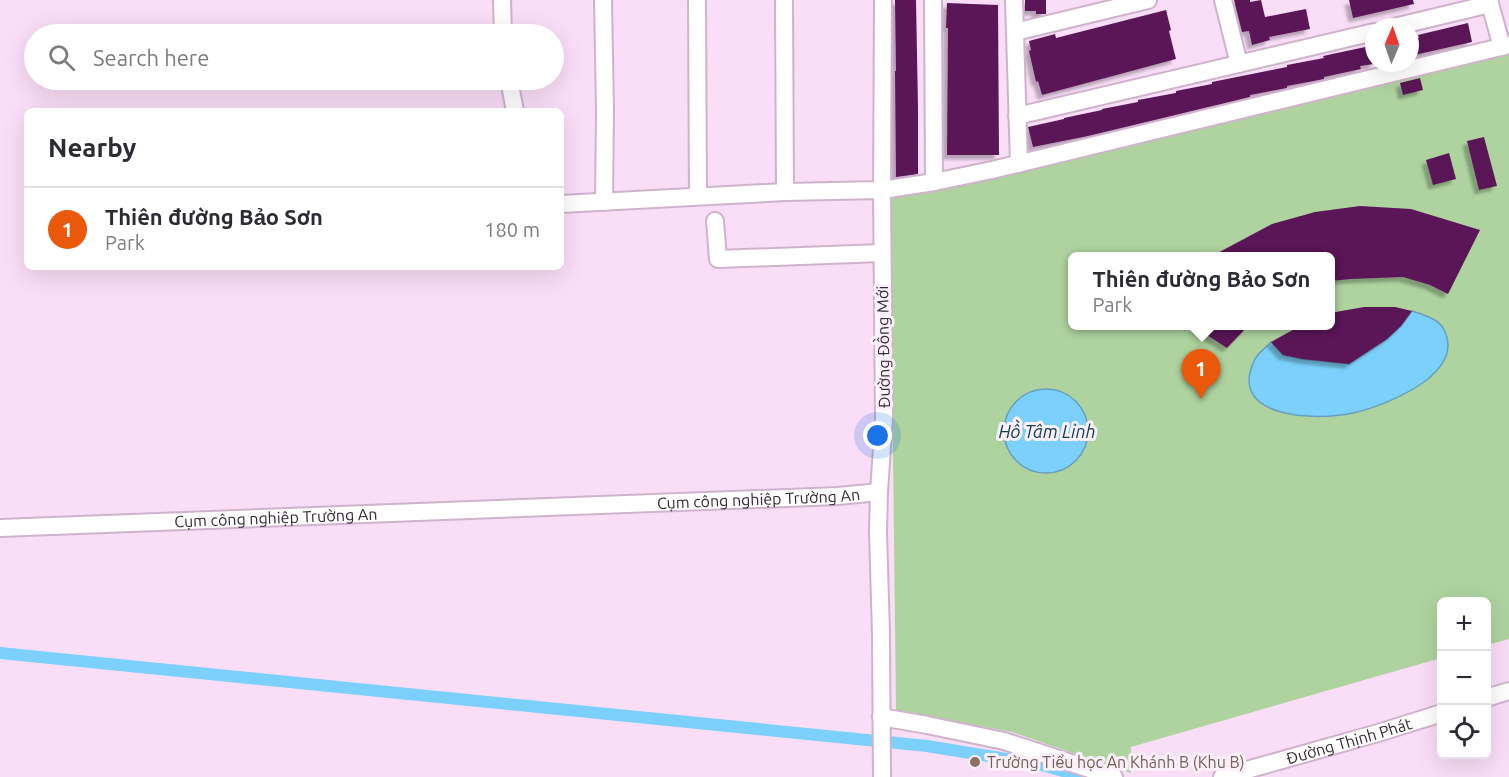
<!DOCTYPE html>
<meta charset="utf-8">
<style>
:root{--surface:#fff;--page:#f2f2f3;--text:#2b2b33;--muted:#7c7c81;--line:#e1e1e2;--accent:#ea580c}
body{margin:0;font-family:Ubuntu,sans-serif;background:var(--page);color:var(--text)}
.controls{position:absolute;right:18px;bottom:18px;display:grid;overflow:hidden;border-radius:9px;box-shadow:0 6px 24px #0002}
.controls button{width:54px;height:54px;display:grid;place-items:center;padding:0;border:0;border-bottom:2px solid var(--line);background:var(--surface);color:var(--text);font:30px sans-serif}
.compass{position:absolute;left:1365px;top:18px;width:54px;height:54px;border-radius:50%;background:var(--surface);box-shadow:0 6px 24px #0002;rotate:2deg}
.you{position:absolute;left:878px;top:436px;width:21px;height:21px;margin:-15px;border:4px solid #fff;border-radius:50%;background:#1a73e8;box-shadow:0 0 0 9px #1a73e833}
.badge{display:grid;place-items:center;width:39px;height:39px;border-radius:50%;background:var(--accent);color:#fff;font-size:20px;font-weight:700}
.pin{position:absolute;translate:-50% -50px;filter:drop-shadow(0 2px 3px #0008)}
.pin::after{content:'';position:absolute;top:32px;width:21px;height:18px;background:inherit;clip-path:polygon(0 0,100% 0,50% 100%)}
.popup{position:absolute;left:1068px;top:252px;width:267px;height:78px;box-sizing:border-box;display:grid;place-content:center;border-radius:9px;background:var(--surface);filter:drop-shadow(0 2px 4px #0005);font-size:20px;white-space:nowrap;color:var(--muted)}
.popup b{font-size:22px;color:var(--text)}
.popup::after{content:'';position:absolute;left:50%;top:100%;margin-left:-12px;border:12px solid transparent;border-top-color:var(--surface)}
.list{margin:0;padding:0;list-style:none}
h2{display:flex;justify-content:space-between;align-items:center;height:78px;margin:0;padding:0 24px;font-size:26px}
h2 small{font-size:20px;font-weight:400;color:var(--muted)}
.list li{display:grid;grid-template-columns:39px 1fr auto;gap:18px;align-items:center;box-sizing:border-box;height:84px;padding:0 24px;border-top:2px solid var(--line)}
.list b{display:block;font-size:22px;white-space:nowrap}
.list p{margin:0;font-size:20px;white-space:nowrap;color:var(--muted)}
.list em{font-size:20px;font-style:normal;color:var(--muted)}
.icon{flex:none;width:33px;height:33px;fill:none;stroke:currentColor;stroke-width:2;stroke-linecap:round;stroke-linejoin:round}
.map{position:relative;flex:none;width:1509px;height:777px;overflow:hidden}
.search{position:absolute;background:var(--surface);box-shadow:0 6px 24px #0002;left:24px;top:24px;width:540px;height:66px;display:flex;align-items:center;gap:15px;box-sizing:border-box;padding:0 21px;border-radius:33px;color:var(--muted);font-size:22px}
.panel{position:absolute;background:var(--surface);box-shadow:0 6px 24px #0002;left:24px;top:108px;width:540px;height:162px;border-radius:9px}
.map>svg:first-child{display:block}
.green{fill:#aed39f;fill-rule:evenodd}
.water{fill:#7bd1fb;stroke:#669fbf;stroke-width:1.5}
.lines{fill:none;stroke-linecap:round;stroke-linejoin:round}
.canal{stroke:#7bd1fb;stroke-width:12}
.building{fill:#5a1657;filter:url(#shadow)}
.minor-casing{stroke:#cfb3cc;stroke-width:20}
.minor{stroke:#fff;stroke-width:16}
.education-dot{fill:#8d6e63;stroke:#fcf0fb;stroke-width:2}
.labels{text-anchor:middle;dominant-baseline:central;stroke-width:6;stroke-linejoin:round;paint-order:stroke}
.street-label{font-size:16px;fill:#352933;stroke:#fcf0fb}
.education-label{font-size:16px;fill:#785e54;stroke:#fcf0fb;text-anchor:start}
.water-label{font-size:18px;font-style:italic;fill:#0d4055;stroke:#fcf0fb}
</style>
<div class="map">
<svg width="1509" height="777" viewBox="0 0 1509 777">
<defs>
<filter id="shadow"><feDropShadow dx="-4.5" dy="4.5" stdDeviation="1.5" flood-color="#0004"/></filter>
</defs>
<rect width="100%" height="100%" fill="#faddf7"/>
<path class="green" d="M1509,50v589l-22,6 -1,-43h-44l-1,56 -310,89v26l-119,-41 -116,-22 -6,-513zM1072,256h258v70h-258z"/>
<g class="water">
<path d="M1412,311c19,6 35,10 36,34 0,16 -12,28 -24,37 -20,14 -48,26 -71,31 -36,8 -128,6 -98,-54 3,-6 11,-11 16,-17l12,13 19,4 47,5 38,-25 14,-13z"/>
<circle cx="1046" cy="431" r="42"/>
</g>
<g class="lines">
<path class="canal" d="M0,653l927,93 116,19 40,12"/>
</g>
<g class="building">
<path d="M895,0h21l2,108v66l-22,3 -1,-106h1z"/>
<path d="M1025,0h21v14h-10v-3h-11z"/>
<path d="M1234,0h16v2l11,-2 4,17 41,-8 4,20 -41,8 1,3 -18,5 -3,-14 -7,1z"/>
<path d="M1349,0h64l1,4 -61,14z"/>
<path d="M947,3l51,2 1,150h-52l1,-127h-2z"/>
<path d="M1166,10l5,20 -2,1 7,28 -134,36 -4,-14 -2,1 -7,-31 2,-1 -2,-9 26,-7 1,4z"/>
<path d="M1468,23l4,19 -62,14v-16l9,-2 -1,-3z"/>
<path d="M1370,46l1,3 3,-1v16l-14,2 1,3 -37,8v2l-37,7v2l-37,7v2l-162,39 -55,11 -5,-20 36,-8v-1l38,-8v-1l36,-7v-2l38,-7v-2l36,-7v-2l75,-15v-2l37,-7 -1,-2z"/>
<path d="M1420,78l3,12 -20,5 -3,-12z"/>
<path d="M1484,137l13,49 -18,4 -12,-49z"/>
<path d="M1449,153l7,26 -23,6 -7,-25z"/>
<path d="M1360,206l51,3 69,21 -32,64 -18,-9 -27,-8 -52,2 -21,2v-25h-118l60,-32 43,-12z"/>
<path d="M1364,307h31l17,4 -11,15 -14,13 -38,25 -47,-5 -19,-4 -12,-13 29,-16h30v-13z"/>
<path d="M1193,326h55l-21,22z"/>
</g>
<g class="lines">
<g class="minor-casing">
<g id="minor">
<path d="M502,0l1,34"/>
<path d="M603,0l2,110 -1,92"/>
<path d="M697,0l1,196"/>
<path d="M784,0l1,192"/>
<path d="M933,0l1,182"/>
<path d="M1014,0l5,164"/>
<path d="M1223,0l16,64"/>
<path d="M1489,0l13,47"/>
<path d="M1394,27l96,-23"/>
<path d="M1015,32l133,-32"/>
<path d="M509,80l6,31"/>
<path d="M1017,116l357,-84"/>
<path d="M561,204l224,-12 97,-2 52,-8 58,-12 517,-125"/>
<path d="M715,221l3,38 164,-6"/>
<path id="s1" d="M0,528l838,-32 41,-4"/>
<path d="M1486,698l23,-7"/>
<path d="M881,717l46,8 77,16 110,36"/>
<path d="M882,777l-1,-143 -3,-102 1,-40 5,-74 -2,-228 1,-190"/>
<path id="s2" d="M1222,777l156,-44 64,-20"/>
</g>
</g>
<use href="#minor" class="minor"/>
</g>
<circle class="education-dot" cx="975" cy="762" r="6"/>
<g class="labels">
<g class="street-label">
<text transform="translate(883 347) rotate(-91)">Đường Đồng Mới</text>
<text stroke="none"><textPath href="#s1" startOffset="759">Cụm công nghiệp Trường An</textPath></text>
<text stroke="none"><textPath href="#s1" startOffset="276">Cụm công nghiệp Trường An</textPath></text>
<text stroke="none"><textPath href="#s2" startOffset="132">Đường Thịnh Phát</textPath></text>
</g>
<g class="education-label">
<text x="987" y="762">Trường Tiểu học An Khánh B (Khu B)</text>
</g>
<g class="water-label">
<text x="1047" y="431">Hồ Tâm Linh</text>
</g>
</g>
</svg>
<div class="controls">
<button>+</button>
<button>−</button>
<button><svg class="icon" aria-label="locate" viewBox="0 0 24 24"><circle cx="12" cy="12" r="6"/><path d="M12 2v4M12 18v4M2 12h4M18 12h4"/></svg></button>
</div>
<svg class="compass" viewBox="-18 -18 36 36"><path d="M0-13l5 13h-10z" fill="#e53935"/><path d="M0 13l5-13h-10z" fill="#7c7c81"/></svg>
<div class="you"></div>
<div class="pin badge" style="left:1201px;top:399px">1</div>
<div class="popup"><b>Thiên đường Bảo Sơn</b>Park</div>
<div class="search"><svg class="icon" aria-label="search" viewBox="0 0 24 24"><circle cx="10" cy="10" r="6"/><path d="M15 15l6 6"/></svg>Search here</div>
<section class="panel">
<h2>Nearby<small></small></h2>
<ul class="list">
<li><span class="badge">1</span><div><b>Thiên đường Bảo Sơn</b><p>Park</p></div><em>180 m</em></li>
</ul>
</section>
</div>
